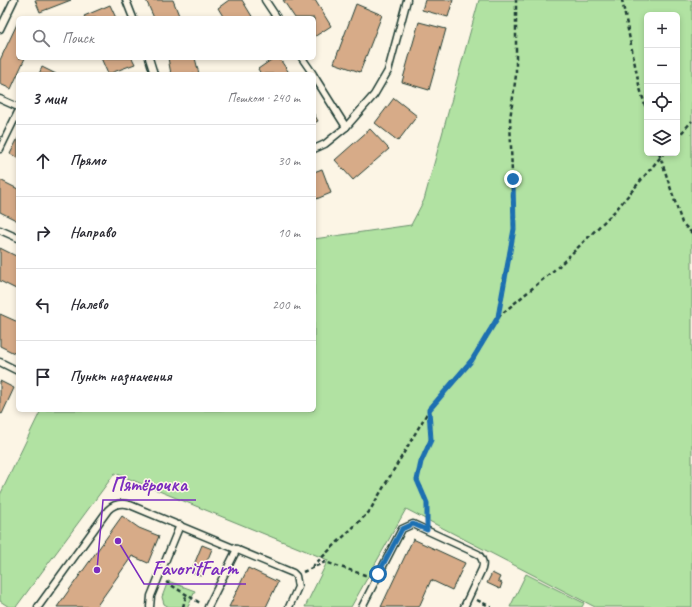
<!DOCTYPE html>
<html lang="ru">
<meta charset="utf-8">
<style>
:root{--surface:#fff;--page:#f2f2f3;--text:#2b2b33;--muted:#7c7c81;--line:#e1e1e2}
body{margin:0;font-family:Caveat,sans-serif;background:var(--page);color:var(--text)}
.controls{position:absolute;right:12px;top:12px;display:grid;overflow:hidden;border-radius:6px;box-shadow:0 2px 6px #0003}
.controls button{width:36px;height:36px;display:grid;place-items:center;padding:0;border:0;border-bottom:1px solid var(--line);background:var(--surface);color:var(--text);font:20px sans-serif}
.stop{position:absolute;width:12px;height:12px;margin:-9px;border:3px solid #1f6fb2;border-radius:50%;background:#fff}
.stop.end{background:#1f6fb2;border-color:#fff;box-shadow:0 1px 4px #0008}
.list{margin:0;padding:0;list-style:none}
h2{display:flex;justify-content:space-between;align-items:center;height:52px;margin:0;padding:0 16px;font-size:17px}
h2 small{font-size:13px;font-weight:400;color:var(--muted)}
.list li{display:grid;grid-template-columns:26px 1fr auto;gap:12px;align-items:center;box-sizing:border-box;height:72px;padding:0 16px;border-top:1px solid var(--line)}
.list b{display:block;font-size:15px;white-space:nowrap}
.list em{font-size:13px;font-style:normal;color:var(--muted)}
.icon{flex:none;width:22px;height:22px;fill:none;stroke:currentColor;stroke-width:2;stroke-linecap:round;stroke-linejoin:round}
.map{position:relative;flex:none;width:692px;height:607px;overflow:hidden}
.search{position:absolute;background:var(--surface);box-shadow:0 2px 6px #0003;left:16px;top:16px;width:300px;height:44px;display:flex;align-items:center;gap:10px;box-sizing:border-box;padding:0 14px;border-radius:6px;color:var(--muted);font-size:15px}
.panel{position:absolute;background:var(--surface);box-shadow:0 2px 6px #0003;left:16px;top:72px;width:300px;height:340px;border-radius:6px}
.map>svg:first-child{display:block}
.green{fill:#b1e2a2;stroke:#68906b;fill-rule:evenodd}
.building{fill:#d7ab88;stroke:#1f3d34}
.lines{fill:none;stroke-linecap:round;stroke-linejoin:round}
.service-casing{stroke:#1f3d34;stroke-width:9}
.path{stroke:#1f3d34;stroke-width:2.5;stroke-dasharray:4 3;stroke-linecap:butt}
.service{stroke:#fcf5e5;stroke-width:6}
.route{stroke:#1f6fb2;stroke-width:5}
.leader{fill:none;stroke:#7b2cbf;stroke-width:1.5}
.callout-dot{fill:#7b2cbf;stroke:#fcf5e5;stroke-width:1.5}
.callout-label{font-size:20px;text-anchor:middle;font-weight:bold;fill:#7b2cbf;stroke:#fcf5e5;stroke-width:3;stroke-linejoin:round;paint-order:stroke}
</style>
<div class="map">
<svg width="692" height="607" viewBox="0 0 692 607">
<rect width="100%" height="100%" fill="#fcf5e5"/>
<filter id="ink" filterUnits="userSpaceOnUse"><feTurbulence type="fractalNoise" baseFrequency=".025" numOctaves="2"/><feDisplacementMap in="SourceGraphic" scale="8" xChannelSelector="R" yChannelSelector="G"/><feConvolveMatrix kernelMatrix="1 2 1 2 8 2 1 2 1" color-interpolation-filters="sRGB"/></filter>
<g filter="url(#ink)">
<g class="green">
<path d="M479,0h213v607h-97l-189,-98 -55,98h-46l23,-47 -213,-87 -99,134h-7l-9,-6v-106l41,-85h273v-171l97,-14 13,-25zM647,15h30v138h-30z"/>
<path d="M526,574l58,29 -2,4h-72z"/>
<path d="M168,581l27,10 -7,16h-19l-5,-3 -2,-7z"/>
</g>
<g class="building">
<path d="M35,0h36l-31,12z"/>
<path d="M146,0h27l7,18h-26z"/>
<path d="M229,0h13l11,18h-29l-6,-10z"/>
<path d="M283,0h32l16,26 -17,11v-19h-19z"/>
<path d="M425,0h28l-5,17 -26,-7z"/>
<path d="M356,4l26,11 -22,57 -26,-9z"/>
<path d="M110,5l6,13h-31l-1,-2z"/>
<path d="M18,22v36h7l-14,31 -11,-5v-24z"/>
<path d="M419,22l27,7 -17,61 -27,-8z"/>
<path d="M101,58h31l3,6 -27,10z"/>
<path d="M168,58h27l4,16h-28z"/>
<path d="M274,58h5l11,16h-29l-3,-5z"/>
<path d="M42,67l14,7h-17z"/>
<path d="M394,98l23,18 -19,25 -23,-18z"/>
<path d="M314,114l4,7 -4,2z"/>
<path d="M370,129l19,20 -36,31 -18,-20z"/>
<path d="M18,138v20l-8,-4z"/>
<path d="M322,169l9,24 -17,7v-28z"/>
<path d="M0,180l18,9v32l-18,-9z"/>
<path d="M0,248l18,9v33l-18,-9z"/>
<path d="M0,314l18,8v33l-18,-9z"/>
<path d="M0,381l14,7 -12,26 -2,-1z"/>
<path d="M122,516l17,12 20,8 -11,27 -16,-7 -36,51h-39z"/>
<path d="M413,539l52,24 -13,27 -21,-10 -12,27h-38z"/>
<path d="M202,545l10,4 -11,27 -10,-4z"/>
<path d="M248,568l30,14 -12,25h-37z"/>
<path d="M492,573l8,4 -2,4 4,2 -2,6 -13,-6z"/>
</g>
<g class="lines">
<g class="service-casing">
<g id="service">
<path d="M126,0l7,18"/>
<path d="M265,0l12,18"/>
<path d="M0,29l14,-29"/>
<path d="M149,58l5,16"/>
<path d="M302,58l11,16"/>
<path d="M314,76l32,51 -21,17 -11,5"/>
<path d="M0,99l18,8"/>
<path d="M346,127l28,-32 14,-24 19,-71"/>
<path d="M0,149l18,-37"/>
<path d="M0,230l18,8"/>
<path d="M0,362l18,9"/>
<path d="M38,607l70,-97c6,-6 13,-8 22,-5l163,68 3,3 2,11 -9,20"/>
<path d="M150,607l1,-11 29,-71"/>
<path d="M208,607l29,-58"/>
<path d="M362,607l40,-78 11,-5 65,30c5,5 6,9 4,15l-18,38"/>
</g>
</g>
<g class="path">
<path d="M622,0l17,85 8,27"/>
<path d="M677,138l15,-17"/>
<path d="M659,153l23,70 10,10"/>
<path d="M498,317l61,-51 56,-55 49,-58"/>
<path d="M427,521v-18l-10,-23 4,-18 10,-23 -2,-29"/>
<path d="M312,567l57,-55 60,-102 43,-50 26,-43 16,-88 -4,-110 6,-44v-75"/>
<path d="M303,572l22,-10 40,13h5"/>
<path d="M166,582l34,21"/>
<path d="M477,600l14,7"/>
<path d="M183,607l3,-11"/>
</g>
<use href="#service" class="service"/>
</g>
</g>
<g class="lines" filter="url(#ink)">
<path class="route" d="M378,574l24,-45 11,-5 14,6v-27l-10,-23 4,-18 10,-22 -2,-30 43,-50 26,-43 16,-88 -1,-50"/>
</g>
<path class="leader" d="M97 570L103 500H196M118 541L144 584H246"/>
<g class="callout-dot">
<circle cx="97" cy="570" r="4"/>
<circle cx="118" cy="541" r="4"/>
</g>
<g class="callout-label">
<text x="149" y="491">Пятёрочка</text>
<text x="195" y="575">FavoritFarm</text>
</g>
</svg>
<div class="controls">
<button>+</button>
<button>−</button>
<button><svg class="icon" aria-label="locate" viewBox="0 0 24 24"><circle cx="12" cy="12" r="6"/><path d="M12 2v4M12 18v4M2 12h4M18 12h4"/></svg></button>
<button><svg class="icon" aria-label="layers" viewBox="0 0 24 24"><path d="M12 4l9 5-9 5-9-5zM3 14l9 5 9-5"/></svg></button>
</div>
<div class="stop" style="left:378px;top:574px"></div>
<div class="stop end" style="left:513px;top:179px"></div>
<div class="search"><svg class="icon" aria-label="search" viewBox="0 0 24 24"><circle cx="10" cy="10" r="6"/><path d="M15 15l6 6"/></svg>Поиск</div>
<section class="panel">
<h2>3 мин<small>Пешком · 240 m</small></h2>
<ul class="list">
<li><svg class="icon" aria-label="ahead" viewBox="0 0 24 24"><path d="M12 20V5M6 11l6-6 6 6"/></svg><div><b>Прямо</b></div><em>30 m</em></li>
<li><svg class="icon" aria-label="right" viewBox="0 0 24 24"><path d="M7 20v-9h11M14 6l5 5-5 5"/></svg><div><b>Направо</b></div><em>10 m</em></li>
<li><svg class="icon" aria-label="left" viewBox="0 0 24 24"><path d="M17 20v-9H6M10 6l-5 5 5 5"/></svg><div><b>Налево</b></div><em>200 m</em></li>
<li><svg class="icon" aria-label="arrive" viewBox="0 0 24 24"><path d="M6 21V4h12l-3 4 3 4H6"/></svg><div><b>Пункт назначения</b></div></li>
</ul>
</section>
</div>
